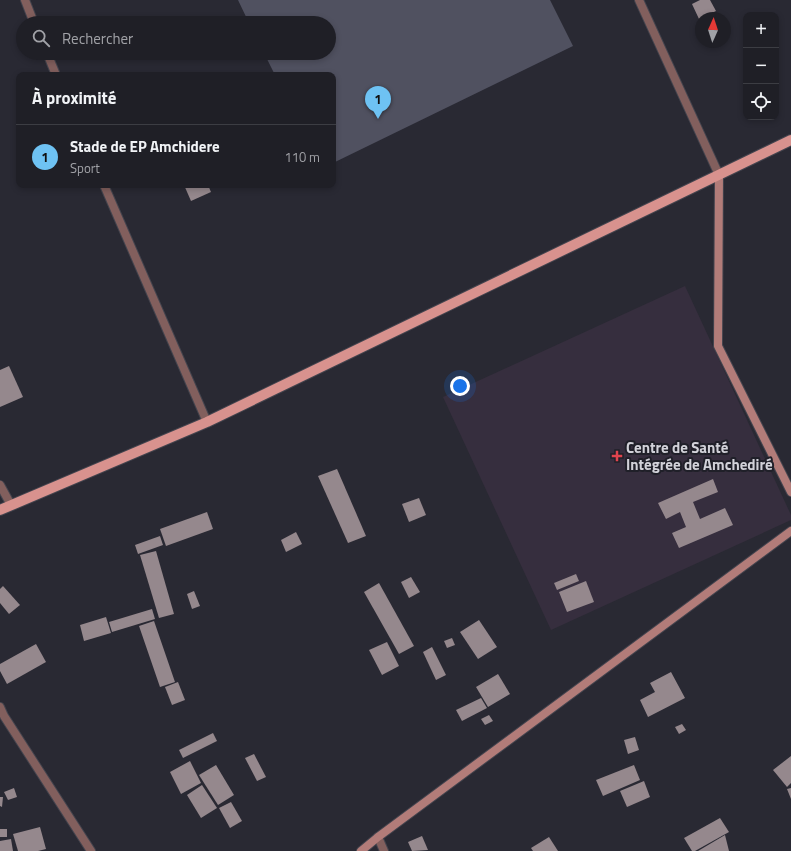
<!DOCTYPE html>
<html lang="fr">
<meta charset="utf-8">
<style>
:root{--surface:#1f1f26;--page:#2c2c32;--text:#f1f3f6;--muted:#a1a2a7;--line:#3c3d43;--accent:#6ec2f3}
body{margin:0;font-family:"Titillium Web",sans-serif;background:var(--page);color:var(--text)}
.controls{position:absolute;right:12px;top:12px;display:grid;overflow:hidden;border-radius:8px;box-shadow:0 2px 6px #0003}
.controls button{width:36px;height:36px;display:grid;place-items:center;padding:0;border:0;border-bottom:1px solid var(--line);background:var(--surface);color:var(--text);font:20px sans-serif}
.compass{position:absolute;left:695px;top:12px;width:36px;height:36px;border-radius:50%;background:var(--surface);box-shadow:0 2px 6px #0003;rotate:3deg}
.you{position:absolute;left:460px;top:386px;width:14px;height:14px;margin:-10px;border:3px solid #fff;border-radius:50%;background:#1a73e8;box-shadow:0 0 0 6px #1a73e833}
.badge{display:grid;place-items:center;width:26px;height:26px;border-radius:50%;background:var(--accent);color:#111;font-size:13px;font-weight:700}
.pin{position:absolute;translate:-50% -33px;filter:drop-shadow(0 1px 2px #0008)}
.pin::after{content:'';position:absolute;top:21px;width:14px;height:12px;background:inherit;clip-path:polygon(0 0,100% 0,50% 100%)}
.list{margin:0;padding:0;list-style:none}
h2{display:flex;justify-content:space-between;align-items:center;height:52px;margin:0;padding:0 16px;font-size:17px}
h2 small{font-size:13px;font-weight:400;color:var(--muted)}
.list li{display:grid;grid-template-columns:26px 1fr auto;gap:12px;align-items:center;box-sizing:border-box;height:64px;padding:0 16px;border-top:1px solid var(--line)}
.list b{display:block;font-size:15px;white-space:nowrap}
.list p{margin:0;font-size:13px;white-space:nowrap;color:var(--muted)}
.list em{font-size:13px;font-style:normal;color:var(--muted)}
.icon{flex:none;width:22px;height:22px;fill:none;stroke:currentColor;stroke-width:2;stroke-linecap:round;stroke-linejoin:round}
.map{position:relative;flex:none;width:791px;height:851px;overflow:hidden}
.search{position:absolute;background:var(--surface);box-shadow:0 2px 6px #0003;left:16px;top:16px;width:320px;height:44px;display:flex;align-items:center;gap:10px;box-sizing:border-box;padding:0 14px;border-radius:22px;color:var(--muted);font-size:15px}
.panel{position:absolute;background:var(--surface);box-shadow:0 2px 6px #0003;left:16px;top:72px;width:320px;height:116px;border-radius:8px}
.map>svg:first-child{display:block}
.medical{fill:#362e3e}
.green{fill:#505160}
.building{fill:#95888d}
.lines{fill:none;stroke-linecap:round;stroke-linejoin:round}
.street-casing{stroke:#44444e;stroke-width:10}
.secondary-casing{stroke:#44444e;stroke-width:10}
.primary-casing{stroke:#44444e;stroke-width:12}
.street{stroke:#825f5d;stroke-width:8}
.secondary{stroke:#b27c79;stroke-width:8}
.primary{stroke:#d8928e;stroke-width:10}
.health-dot{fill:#e0444e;stroke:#202029;stroke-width:1.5}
.labels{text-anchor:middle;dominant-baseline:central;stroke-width:4;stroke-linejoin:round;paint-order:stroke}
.poi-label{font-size:15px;font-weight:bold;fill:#d2d2d9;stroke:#202029;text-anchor:start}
</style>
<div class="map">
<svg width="791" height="851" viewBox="0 0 791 851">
<rect width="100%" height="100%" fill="#292933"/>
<path class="medical" d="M685,286l106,229v5l-240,110 -108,-233z"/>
<path class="green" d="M238,0h312l23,46 -240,117v-88h-58l-11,-22h65v-30h-80z"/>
<g class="building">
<path d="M700,0h10l6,11 -17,8 -7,-15z"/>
<path d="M184,185h24l3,7 -20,9z"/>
<path d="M9,366l14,31 -23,10v-37z"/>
<path d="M337,469l29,67 -18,7 -30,-67z"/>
<path d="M713,479l5,13 -25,10 7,17 25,-11 8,17 -54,23 -7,-15 14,-6 -6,-15 -14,7 -8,-16z"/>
<path d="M419,498l7,17 -17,7 -7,-18z"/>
<path d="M207,512l6,17 -47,17 -6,-17z"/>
<path d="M296,532l6,12 -16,8 -5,-12z"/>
<path d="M160,536l3,9 -25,9 -3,-9z"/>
<path d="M156,551l18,63 -15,4 -19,-63z"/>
<path d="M576,574l3,7 -22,9 -3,-7z"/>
<path d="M411,577l9,15 -11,6 -8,-16z"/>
<path d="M586,581l8,21 -27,10 -8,-20z"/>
<path d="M379,583l35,63 -15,8 -35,-62z"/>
<path d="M3,586l17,19 -11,9 -9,-11v-14z"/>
<path d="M194,591l6,15 -8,3 -5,-15z"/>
<path d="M152,609l3,10 -43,13 -3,-10z"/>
<path d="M106,617l5,16 -27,8 -4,-16z"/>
<path d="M479,620l18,27 -19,12 -18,-27z"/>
<path d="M154,621l21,61 -15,5 -21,-61z"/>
<path d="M452,638l3,7 -8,3 -3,-7z"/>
<path d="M387,642l12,24 -17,9 -13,-25z"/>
<path d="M36,644l10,18 -39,22 -7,-13v-7z"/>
<path d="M432,647l14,28 -10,5 -13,-28z"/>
<path d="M671,672l14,26 -37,19 -8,-17 15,-8 -5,-9z"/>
<path d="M498,674l12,20 -22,13 -12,-20z"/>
<path d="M178,682l7,18 -13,5 -7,-18z"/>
<path d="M481,698l6,10 -25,13 -6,-11z"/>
<path d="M489,715l4,6 -8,4 -4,-6z"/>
<path d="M682,724l4,6 -7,4 -4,-7z"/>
<path d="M213,733l4,8 -34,17 -4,-8z"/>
<path d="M635,737l4,13 -11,4 -4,-14z"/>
<path d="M254,754l12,23 -9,4 -12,-23z"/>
<path d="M791,756v27l-4,4 -14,-17z"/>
<path d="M190,761l11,22 -20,11 -11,-22z"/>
<path d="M216,765l18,30 -16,10 -19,-30z"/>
<path d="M634,765l6,15 -37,16 -7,-16z"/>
<path d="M644,781l6,16 -23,10 -7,-16z"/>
<path d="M202,785l15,23 -16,10 -14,-23z"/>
<path d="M14,788l3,9 -9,3 -4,-8z"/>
<path d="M791,788v11l-4,-10z"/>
<path d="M0,797h3l-1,10 -2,-1z"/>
<path d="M231,802l11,19 -12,7 -11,-20z"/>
<path d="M720,818l9,14 -34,19h-3l-8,-13z"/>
<path d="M40,827l6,22 -8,2h-20l-5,-17z"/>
<rect x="0" y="829" width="7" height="8"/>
<path d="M725,835l4,16h-31z"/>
<path d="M422,836l6,14 -16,1 -4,-9z"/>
<path d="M549,837l9,14h-25l-2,-3z"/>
<path d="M11,839l2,12h-13v-10z"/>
</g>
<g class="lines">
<g class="street-casing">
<g id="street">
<path d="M25,0l9,23"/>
<path d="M639,0l80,175"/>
<path d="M47,53l9,22"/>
<path d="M104,185l103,237"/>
<path d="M0,485l11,20"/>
<path d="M0,707l4,9 87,135"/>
<path d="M378,837l6,14"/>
</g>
</g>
<g class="secondary-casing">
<g id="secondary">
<path d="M719,175l-1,171 73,146"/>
<path d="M361,851l17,-14 413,-306"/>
</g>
</g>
<g class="primary-casing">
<path id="primary" d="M0,510l207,-88 584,-282"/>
</g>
<use href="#street" class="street"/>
<use href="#secondary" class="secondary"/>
<use href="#primary" class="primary"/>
</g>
<path class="health-dot" d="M615 450h4v4h4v4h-4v4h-4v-4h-4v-4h4z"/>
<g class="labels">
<g class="poi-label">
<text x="626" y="447">Centre de Santé<tspan x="626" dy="17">Intégrée de Amchediré</tspan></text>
</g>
</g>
</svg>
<div class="controls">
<button>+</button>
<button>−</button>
<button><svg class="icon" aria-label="locate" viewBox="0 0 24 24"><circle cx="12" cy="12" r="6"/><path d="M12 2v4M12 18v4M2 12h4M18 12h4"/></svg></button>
</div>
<svg class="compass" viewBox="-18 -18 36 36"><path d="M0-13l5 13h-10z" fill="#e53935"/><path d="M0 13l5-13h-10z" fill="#a1a2a7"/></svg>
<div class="you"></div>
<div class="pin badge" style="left:378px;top:119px">1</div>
<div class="search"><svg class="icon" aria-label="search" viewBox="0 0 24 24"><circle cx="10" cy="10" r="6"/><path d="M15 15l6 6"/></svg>Rechercher</div>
<section class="panel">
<h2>À proximité<small></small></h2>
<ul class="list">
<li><span class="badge">1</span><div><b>Stade de EP Amchidere</b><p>Sport</p></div><em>110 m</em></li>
</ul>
</section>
</div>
